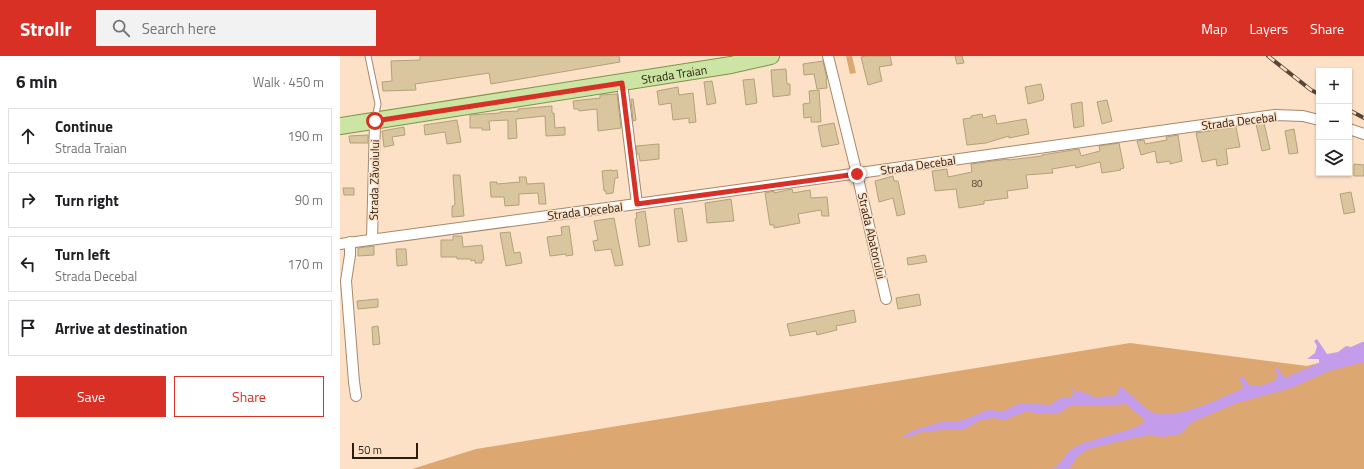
<!DOCTYPE html>
<meta charset="utf-8">
<style>
:root{--surface:#fff;--page:#f2f2f2;--text:#202124;--muted:#757577;--line:#e0e0e0;--accent:#d93025}
body{margin:0;font-family:"Titillium Web",sans-serif;background:var(--page);color:var(--text)}
.controls{position:absolute;right:12px;top:12px;display:grid;overflow:hidden;border-radius:0px;box-shadow:0 1px 3px #0004}
.controls button{width:36px;height:36px;display:grid;place-items:center;padding:0;border:0;border-bottom:1px solid var(--line);background:var(--surface);color:var(--text);font:20px sans-serif}
.scale{position:absolute;left:12px;bottom:10px;width:66px;box-sizing:border-box;padding-left:4px;border:2px solid #291d10;border-top:0;font-size:11px;line-height:14px;white-space:nowrap;color:#291d10;-webkit-text-stroke:3px #fde1c7;paint-order:stroke}
.stop{position:absolute;width:12px;height:12px;margin:-9px;border:3px solid #d93025;border-radius:50%;background:#fff}
.stop.end{background:#d93025;border-color:#fff;box-shadow:0 1px 4px #0008}
.list{margin:0;padding:0;list-style:none}
h2{display:flex;justify-content:space-between;align-items:center;height:52px;margin:0;padding:0 16px;font-size:17px}
h2 small{font-size:13px;font-weight:400;color:var(--muted)}
.list li{display:grid;grid-template-columns:26px 1fr auto;gap:12px;align-items:center;box-sizing:border-box;height:56px;margin:0 8px 8px;padding:0 8px;border:1px solid var(--line);border-radius:0px}
.list b{display:block;font-size:15px;white-space:nowrap}
.list p{margin:0;font-size:13px;white-space:nowrap;color:var(--muted)}
.list em{font-size:13px;font-style:normal;color:var(--muted)}
.actions{display:flex;gap:8px;padding:12px 16px}
.actions a{flex:1;padding:9px 0;border:1px solid var(--accent);border-radius:0px;text-align:center;font-size:14px;color:var(--accent)}
.actions .main{background:var(--accent);color:#fff}
.icon{flex:none;width:22px;height:22px;fill:none;stroke:currentColor;stroke-width:2;stroke-linecap:round;stroke-linejoin:round}
.map{position:relative;flex:none;width:1024px;height:413px;overflow:hidden}
header{display:flex;align-items:center;gap:24px;box-sizing:border-box;height:56px;padding:0 20px;background:var(--accent);color:#fff}
header strong{font-size:19px}
nav{display:flex;gap:22px;margin-inline-start:auto;font-size:14px}
.search{width:280px;height:36px;background:var(--page);display:flex;align-items:center;gap:10px;box-sizing:border-box;padding:0 14px;border-radius:0px;color:var(--muted);font-size:15px}
main{display:flex}
aside{flex:1;background:var(--surface)}
.map>svg:first-child{display:block}
.green{fill:#dca771}
.water{fill:#c39deb}
.building{fill:#d9c69e;stroke:#b3a17a}
.lines{fill:none;stroke-linecap:round;stroke-linejoin:round}
.service-casing{stroke:#a78869;stroke-width:7}
.minor-casing{stroke:#a78869;stroke-width:12}
.primary-casing{stroke:#7e9349;stroke-width:18}
.service{stroke:#fff;stroke-width:5}
.minor{stroke:#fff;stroke-width:10}
.primary{stroke:#cde5a4;stroke-width:16}
.rail-casing{stroke:#564637;stroke-width:4}
.rail{stroke:#fde1c7;stroke-width:2.5;stroke-dasharray:8;stroke-linecap:butt}
.route{stroke:#d93025;stroke-width:5}
.labels{text-anchor:middle;dominant-baseline:central;stroke-width:3;stroke-linejoin:round;paint-order:stroke}
.number-label{font-size:10px;fill:#554734}
.street-label{font-size:12px;fill:#291d10;stroke:#fde1c7}
</style>
<header>
<strong>Strollr</strong>
<div class="search"><svg class="icon" aria-label="search" viewBox="0 0 24 24"><circle cx="10" cy="10" r="6"/><path d="M15 15l6 6"/></svg>Search here</div>
<nav><a>Map</a><a>Layers</a><a>Share</a></nav>
</header>
<main>
<aside>
<h2>6 min<small>Walk · 450 m</small></h2>
<ul class="list">
<li><svg class="icon" aria-label="ahead" viewBox="0 0 24 24"><path d="M12 20V5M6 11l6-6 6 6"/></svg><div><b>Continue</b><p>Strada Traian</p></div><em>190 m</em></li>
<li><svg class="icon" aria-label="right" viewBox="0 0 24 24"><path d="M7 20v-9h11M14 6l5 5-5 5"/></svg><div><b>Turn right</b></div><em>90 m</em></li>
<li><svg class="icon" aria-label="left" viewBox="0 0 24 24"><path d="M17 20v-9H6M10 6l-5 5 5 5"/></svg><div><b>Turn left</b><p>Strada Decebal</p></div><em>170 m</em></li>
<li><svg class="icon" aria-label="arrive" viewBox="0 0 24 24"><path d="M6 21V4h12l-3 4 3 4H6"/></svg><div><b>Arrive at destination</b></div></li>
</ul>
<div class="actions"><a class="main">Save</a><a>Share</a></div>
</aside>
<div class="map">
<svg width="1024" height="413" viewBox="0 0 1024 413">
<rect width="100%" height="100%" fill="#fde1c7"/>
<g class="green">
<path d="M506,0h6l4,17 -6,1z"/>
<path d="M790,287l177,23 57,-15v118h-952l64,-20z"/>
</g>
<path class="water" d="M977,283l10,15 11,-2 8,-6 5,1 11,-5h2v20l-35,9 -38,17 -54,15 -45,19 -11,12 -20,3 -10,-2 -22,4 -41,10 -10,7 -9,13h-18l6,-3 13,-16 13,-7 51,-15 9,-5 1,-4 -18,-15 -23,2h-33l-11,7 -19,1 -13,-3 -22,9 -11,-2 -14,2 -17,10h-21l-20,2 -17,6 -3,-1 12,-7 28,-8h11l13,-3 21,-9 16,1 17,-8 30,2 10,-7h11l3,-6 -3,-5 5,4 10,2 8,4 22,-1 4,-9h4l2,4c8,6 15,14 24,20 20,12 69,-12 89,-21l5,-3 -5,-8 3,-3 9,10 12,-1 13,-5 1,-5 -2,-8 3,1 6,10 35,-15v-4h-12l8,-6 2,-7 -3,-5z"/>
<g class="building">
<path d="M80,0h199l1,6 -129,22 -2,-11 -74,11 1,6 -33,1 -1,-9 10,-1 -1,-20 29,-1z"/>
<path d="M526,0h24l2,9 -13,2 3,14 -14,4 -7,-28z"/>
<path d="M615,0h7l2,7 -7,1z"/>
<path d="M483,5l4,18h-1l1,9 -10,1 -3,-15 -10,1 -1,-11z"/>
<path d="M446,13l1,15h3v11l-17,2 -2,-27z"/>
<path d="M414,23l3,24 -11,2 -3,-25z"/>
<path d="M372,25l4,22 -9,2 -3,-23z"/>
<path d="M701,28l3,13 -1,3 -15,4 -3,-17z"/>
<path d="M338,31l1,8 14,-2 3,29 -7,1v-5l-16,2 -2,-17 -12,2 -2,-14z"/>
<path d="M479,34l2,32h-10v-5l-7,1 -1,-14 7,-1 -1,-12z"/>
<path d="M277,38l4,34 -23,3 -1,-22 -18,2 -1,-2h-4l-1,-8 27,-3v-3z"/>
<path d="M291,43h2l3,21 -3,1z"/>
<path d="M767,44l5,21 -10,3 -5,-22z"/>
<path d="M742,46l2,24 -10,2 -3,-24z"/>
<path d="M212,50v7h2l1,15 10,-1v8l-19,1 -1,-20 -29,3 1,19 -9,1v-19l-19,1 1,9h-8v-2h-12v-13l30,-2v-1l18,-1v-2z"/>
<path d="M642,58l1,4 12,-3 2,9 29,-5 3,15 -20,4v-2l-23,7 -19,2 -4,-26 8,-1v-2z"/>
<path d="M117,64l4,22 -14,2 -2,-12 -20,3 -1,-10z"/>
<path d="M494,67l5,21 -17,3 -4,-21z"/>
<path d="M924,67l6,26 -8,2 -6,-27z"/>
<path d="M64,71l1,8 -13,2 2,8 -10,2 -2,-16z"/>
<path d="M896,71l4,20 -14,2 2,15 -11,2 -1,-7 -14,3 -6,-29z"/>
<path d="M954,73l4,24 -9,1 -4,-23z"/>
<path d="M28,79v8h-18l-1,-7z"/>
<path d="M838,79l4,26 -12,3v-3l-13,2 -2,-12 -14,4 -4,-14 7,-1 1,4 22,-4 -1,-3z"/>
<path d="M779,87l5,25 -4,1 1,1 -19,3 -2,-11 -24,6 -1,-3 -23,4 1,4 -27,2 2,13 -21,3 1,7 -24,3v3l-25,4 -3,-19 -21,2 -3,-20 15,-2 1,8 24,-5 -1,-8 37,-5 1,1 33,-4v-1l37,-6 2,7 19,-5 -1,-5z"/>
<path d="M319,88v15l-19,2 -1,-7h-2l-1,-8z"/>
<path d="M1014,108l10,1v11h-10z"/>
<path d="M272,114v1l5,-1 1,8h-3l-2,15 -7,1v-3h-2l-2,-20z"/>
<path d="M113,119h7l4,41 -12,1v-11h2l1,-3z"/>
<path d="M553,120l1,5h4l7,33 -8,2 -4,-18 -14,4 -4,-21z"/>
<path d="M179,121h7l1,7 17,-1 2,21h-7l-1,-11 -19,1v11l-14,1 -1,-9h-13l-1,-15h7v2l23,-2z"/>
<path d="M3,132h11v7h-10z"/>
<path d="M452,133l1,4 17,-3 1,8 16,-1 2,19h-7l-1,-6 -23,4 2,9 -26,5v-3h-4l-5,-32 9,-2v2z"/>
<path d="M1011,136l4,20 -11,2 -4,-20z"/>
<path d="M391,143l3,22 -27,2 -2,-20z"/>
<path d="M342,152l5,33 -9,1 -4,-33z"/>
<path d="M305,155l5,34 -11,2 -4,-28 2,-1 -1,-5z"/>
<path d="M274,162l9,47 -8,1 -4,-17 -16,2 -2,-10 5,-1 -4,-19z"/>
<path d="M229,170l4,29 -7,1v-2l-16,2 -3,-19 15,-2 -1,-8z"/>
<path d="M170,176l4,21 6,-1 2,11 -16,3 -6,-33z"/>
<path d="M113,180h9l1,11 19,-2 2,15h-2v3h-7v-3l-4,1v-2h-14v-2h-16v-17h12z"/>
<path d="M34,190v9l-16,1v-8z"/>
<path d="M56,193h10l1,16 -10,1z"/>
<path d="M585,199l2,7 -19,3 -1,-7z"/>
<path d="M579,238l2,11 -23,4 -2,-11z"/>
<path d="M38,243v8l-20,2 -1,-8z"/>
<path d="M514,254l2,12 -20,4 1,4 -20,5 -1,-4 -26,5 -3,-12z"/>
<path d="M38,270l2,18 -7,1 -1,-18z"/>
</g>
<g class="lines">
<g class="service-casing">
<path id="service" d="M28,0l10,48 -3,14"/>
</g>
<g class="minor-casing">
<g id="minor">
<path d="M488,0l29,118 29,125"/>
<path d="M282,27l15,121"/>
<path d="M1009,73l15,5"/>
<path d="M32,183l3,-118"/>
<path d="M10,186v13l-4,26 8,101 2,14"/>
<path d="M0,188l304,-41 631,-88 28,1 16,4"/>
</g>
</g>
<g class="primary-casing">
<g id="primary">
<path id="s1" d="M0,70l391,-61 40,-9"/>
</g>
</g>
<use href="#service" class="service"/>
<use href="#minor" class="minor"/>
<use href="#primary" class="primary"/>
<g class="rail-casing">
<g id="rail">
<path d="M928,0l43,34 8,4"/>
<path d="M1009,54l15,8"/>
</g>
</g>
<use href="#rail" class="rail"/>
</g>
<g class="lines">
<path class="route" d="M35,65l247,-38 15,121 220,-30"/>
</g>
<g class="labels">
<g class="number-label">
<text x="637" y="127">80</text>
</g>
<g class="street-label">
<text stroke="none"><textPath href="#s1" startOffset="338">Strada Traian</textPath></text>
<text transform="translate(899 65) rotate(-7)">Strada Decebal</text>
<text transform="translate(578 109) rotate(-8)">Strada Decebal</text>
<text transform="translate(34 124) rotate(-89)">Strada Zăvoiului</text>
<text transform="translate(245 155) rotate(-7)">Strada Decebal</text>
<text transform="translate(532 180) rotate(77)">Strada Abatorului</text>
</g>
</g>
</svg>
<div class="controls">
<button>+</button>
<button>−</button>
<button><svg class="icon" aria-label="layers" viewBox="0 0 24 24"><path d="M12 4l9 5-9 5-9-5zM3 14l9 5 9-5"/></svg></button>
</div>
<div class="scale">50 m</div>
<div class="stop" style="left:35px;top:65px"></div>
<div class="stop end" style="left:517px;top:118px"></div>
</div>
</main>
